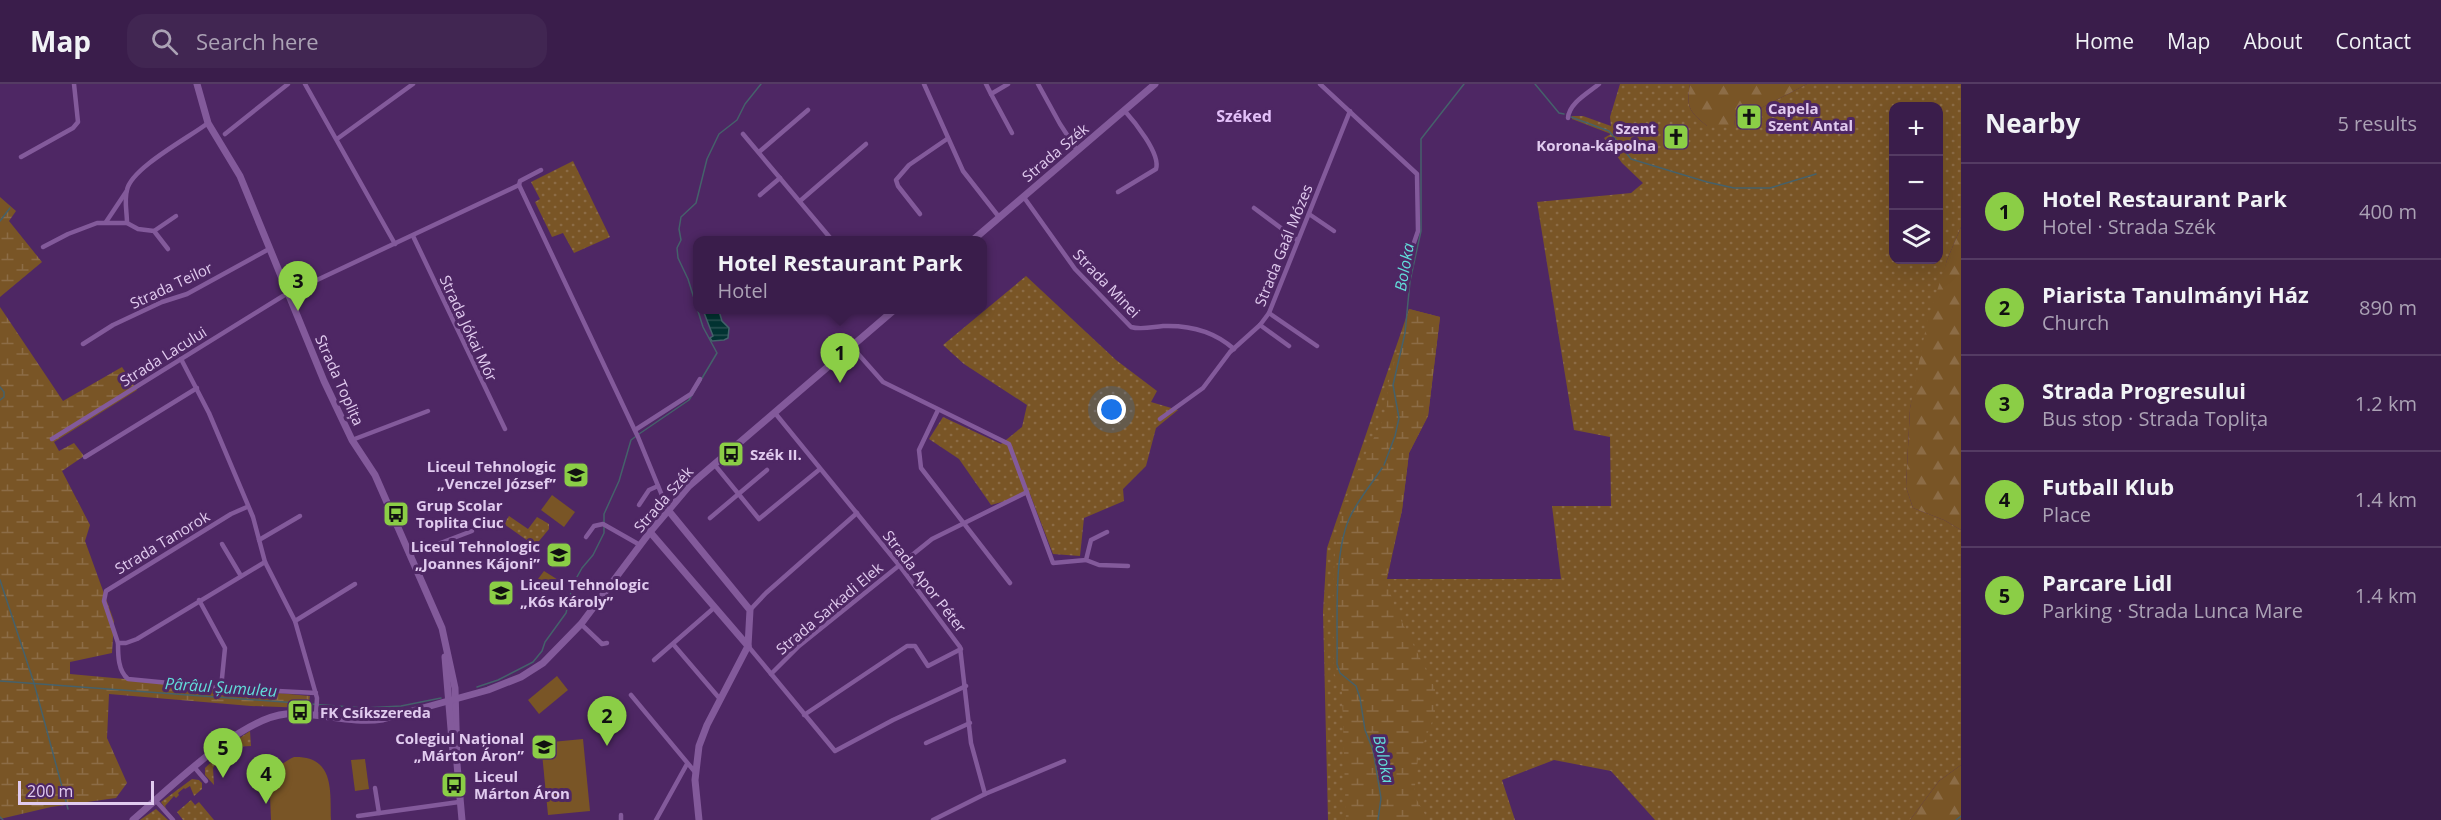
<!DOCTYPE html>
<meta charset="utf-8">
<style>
:root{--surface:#3a1d4b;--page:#412652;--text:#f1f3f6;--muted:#aba2b5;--line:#543b63;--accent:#8bce46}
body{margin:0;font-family:"Open Sans",sans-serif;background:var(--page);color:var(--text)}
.controls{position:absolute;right:18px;top:18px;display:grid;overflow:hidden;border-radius:12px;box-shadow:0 6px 24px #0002}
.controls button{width:54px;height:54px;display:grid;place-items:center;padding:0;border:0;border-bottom:2px solid var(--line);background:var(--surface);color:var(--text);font:30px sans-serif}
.scale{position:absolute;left:18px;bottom:15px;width:136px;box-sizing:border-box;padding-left:6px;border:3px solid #e1cbef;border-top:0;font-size:16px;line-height:21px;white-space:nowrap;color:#e1cbef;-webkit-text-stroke:4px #4e2764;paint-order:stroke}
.you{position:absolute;left:1112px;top:326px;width:21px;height:21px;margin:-15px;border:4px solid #fff;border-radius:50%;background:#1a73e8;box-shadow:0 0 0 9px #1a73e833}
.badge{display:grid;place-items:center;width:39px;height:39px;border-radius:50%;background:var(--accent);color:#111;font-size:20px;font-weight:700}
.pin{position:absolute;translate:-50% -50px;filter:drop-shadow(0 2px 3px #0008)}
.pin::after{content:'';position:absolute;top:32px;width:21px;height:18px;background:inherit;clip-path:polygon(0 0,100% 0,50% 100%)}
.popup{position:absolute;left:693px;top:152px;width:294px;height:78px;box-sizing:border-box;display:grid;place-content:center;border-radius:12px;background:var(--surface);filter:drop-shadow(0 2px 4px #0005);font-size:20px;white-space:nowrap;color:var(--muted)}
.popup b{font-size:22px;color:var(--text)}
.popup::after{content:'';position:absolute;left:50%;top:100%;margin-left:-12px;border:12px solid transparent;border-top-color:var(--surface)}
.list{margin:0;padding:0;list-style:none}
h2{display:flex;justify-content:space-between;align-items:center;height:78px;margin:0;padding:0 24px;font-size:26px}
h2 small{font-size:20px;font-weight:400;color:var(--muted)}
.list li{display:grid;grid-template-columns:39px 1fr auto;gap:18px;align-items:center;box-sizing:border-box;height:96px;padding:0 24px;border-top:2px solid var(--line)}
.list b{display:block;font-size:22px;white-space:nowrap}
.list p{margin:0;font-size:20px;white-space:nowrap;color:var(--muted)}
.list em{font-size:20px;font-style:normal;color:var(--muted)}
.icon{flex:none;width:33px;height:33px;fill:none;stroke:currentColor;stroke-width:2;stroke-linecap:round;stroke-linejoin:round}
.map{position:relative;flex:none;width:1961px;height:736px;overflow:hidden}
header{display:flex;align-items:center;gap:36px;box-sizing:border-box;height:84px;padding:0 30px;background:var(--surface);border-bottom:2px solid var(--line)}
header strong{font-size:28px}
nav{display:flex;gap:33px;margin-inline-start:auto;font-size:21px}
.search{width:420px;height:54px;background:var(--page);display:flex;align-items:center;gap:15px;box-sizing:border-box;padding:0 21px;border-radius:18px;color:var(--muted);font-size:22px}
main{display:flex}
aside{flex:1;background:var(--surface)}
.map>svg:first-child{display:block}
.grass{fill:url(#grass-dots);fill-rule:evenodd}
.forest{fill:url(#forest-firs)}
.wetland{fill:url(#wetland-marsh)}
.pitch{fill:#795526}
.water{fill:url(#water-rules);stroke:#45616b;stroke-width:1.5}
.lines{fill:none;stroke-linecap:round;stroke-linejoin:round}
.stream{stroke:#45616b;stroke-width:1.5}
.street{stroke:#835a9b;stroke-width:4.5}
.secondary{stroke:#835a9b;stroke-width:7}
.labels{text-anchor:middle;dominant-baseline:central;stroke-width:6;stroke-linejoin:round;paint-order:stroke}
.poi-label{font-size:15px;font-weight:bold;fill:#e1cbef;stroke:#4e2764;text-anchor:start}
.street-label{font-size:15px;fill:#e1cbef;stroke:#4e2764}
.neighbourhood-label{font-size:16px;font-weight:bold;fill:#e3c0f9;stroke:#4e2764}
.water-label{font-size:16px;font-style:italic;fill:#62deda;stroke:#4e2764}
</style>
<header>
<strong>Map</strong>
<div class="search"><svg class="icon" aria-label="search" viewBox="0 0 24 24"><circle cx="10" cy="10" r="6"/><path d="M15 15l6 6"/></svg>Search here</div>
<nav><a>Home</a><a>Map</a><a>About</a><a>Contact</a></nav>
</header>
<main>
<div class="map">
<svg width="1961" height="736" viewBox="0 0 1961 736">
<defs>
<pattern id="grass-dots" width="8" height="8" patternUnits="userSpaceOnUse" patternTransform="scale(1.5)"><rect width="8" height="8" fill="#795526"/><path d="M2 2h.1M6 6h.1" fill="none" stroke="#8c6c46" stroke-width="1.8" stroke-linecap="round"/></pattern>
<pattern id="forest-firs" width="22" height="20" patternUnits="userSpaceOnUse" patternTransform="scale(1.5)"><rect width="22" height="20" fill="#795526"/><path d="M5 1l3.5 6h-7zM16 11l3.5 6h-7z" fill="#8c6c46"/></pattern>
<pattern id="wetland-marsh" width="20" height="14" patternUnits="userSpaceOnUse" patternTransform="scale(1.5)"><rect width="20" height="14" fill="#795526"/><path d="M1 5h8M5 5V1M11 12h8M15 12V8" fill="none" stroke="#8c6c46"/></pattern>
<pattern id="water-rules" width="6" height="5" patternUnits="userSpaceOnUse" patternTransform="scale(1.5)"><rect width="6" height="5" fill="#023332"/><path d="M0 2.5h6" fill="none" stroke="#274f50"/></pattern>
</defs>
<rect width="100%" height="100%" fill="#4e2764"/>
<g class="grass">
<path d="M1620,0h70c-4,24 -1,27 17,42h27l2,-14 14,-8 11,4 46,-24h154v143l-14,33 -37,148 -4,79 7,21 31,12 17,10v235l-22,16 -29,39h-255l-44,-49 -57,-11 -52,20 13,40h-187l-5,-208 4,-64 82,-239 31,8 -12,99 -19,37 -7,57 -15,69h174l-9,-73h59l-1,-69 -36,-7 -37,-228 94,-9 12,-10 -21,-20 -18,-25 7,-4 -39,-15v-3h11l28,10 -1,-9zM1894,22h44v154h-44z"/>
<path d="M573,77l37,76 -36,16 -11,-20 -11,4 -17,-35 5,-3 -9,-17z"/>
<path d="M1026,192l90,84 41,31 -6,11 27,8 -22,18 -10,38 -23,23 1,12 -40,17 -4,38 -27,-2 -23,-60 -39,11 -32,-46 -30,-20 14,-22 58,27 21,-17 5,-22 -63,-41 -21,-19z"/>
<path d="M509,432l19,13 9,-12 12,7v5l-14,17 -31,-22z"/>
<path d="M250,647l1,15 -18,1 -18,15 1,2 -3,4 1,17 -9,-10v-7l24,-23z"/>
<path d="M192,695l7,1 3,3v6l-8,7 -4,-10 -5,3 -1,-1 -6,5 1,2 -3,3 -2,-2 -9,10 2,5 -6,-9z"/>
<path d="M191,716l4,5 4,-3 15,18h-31l-6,-8z"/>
<path d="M156,725l12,11h-28z"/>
</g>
<g class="forest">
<path d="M1690,0h117l-46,24 -11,-3 -14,7 -2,14h-27c-18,-15 -21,-18 -17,-42z"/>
<path d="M1961,143v303l-17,-10 -31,-12 -7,-21 4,-79 17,-86 20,-62z"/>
<path d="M1961,681v55h-51l29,-39z"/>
</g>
<g class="wetland">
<path d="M0,113l16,14 -7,10 33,41 -42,35z"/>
<path d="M0,223l63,94 59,-34 15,23 -83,52 5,9 15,-8 10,13 -22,15 28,54 -5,16 29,80 -2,32 -42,9v12l240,22 -2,12 -57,-2 -142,-12 -2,44 20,45 -11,15 -65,9 -51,12z"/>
<path d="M1409,225l31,8 -12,99 -19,37 -7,57 -16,69 9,29 40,80v26l-17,44 -4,37 12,21v4h-80l-4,-129 -8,-18 -2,-61 3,-62 8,-45 17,-40 26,-51 3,-33z"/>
</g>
<g class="pitch">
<path d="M552,411l23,17 -11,15 -23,-17z"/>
<path d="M544,487l19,12 -5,9 -20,-13z"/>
<path d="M557,592l11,14 -29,24 -11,-14z"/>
<path d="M583,655l7,72 -42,4 -7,-72z"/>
<path d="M294,673c41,-1 36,34 37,63h-60l-2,-49c5,0 17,-11 25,-14z"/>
<path d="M365,675l4,30 -14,2 -4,-31z"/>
</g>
<path class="water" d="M703,226l16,1 3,10 7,7 -1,10 -4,2 -12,1 -2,-3 3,-2z"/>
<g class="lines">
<g class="stream">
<path d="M1535,0l24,29 5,1"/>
<path d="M1571,33l38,14 22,28 76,23 27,6h36l46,-14"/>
<path d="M0,137l10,-13"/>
<path d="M0,303l4,5v5l-4,3"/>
<path d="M639,350l50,-34 28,-47 -14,-26 -15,-48 -10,-21 -1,-10 4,-8 -2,-11 2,-12 15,-14 11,-44 12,-25 18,-14 8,-16 16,-20"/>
<path d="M1384,381l11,-29 4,-18 -6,-33 12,-52 5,-52 11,-50v-92l43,-55"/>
<path d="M0,496l34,103 34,126"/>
<path d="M0,597l364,27 37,-2 40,-8"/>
<path d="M477,603l21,-7 35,-18 9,-11 3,-9 21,-29 7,-29 9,-16 11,-13 11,-22v-19l15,-33 12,-41 4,-3"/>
<path d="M0,733l3,3"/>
<path d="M1378,736l3,-22 -8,-48 -8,-20 -5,-32 -4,-12 -16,-13 -3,-9c1,-40 -4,-108 12,-145 8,-18 22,-34 33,-51"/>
<path d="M1956,736l5,-4"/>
</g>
<g class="street">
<path d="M305,0l90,160"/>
<path d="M924,0l39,87 36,46"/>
<path d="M986,0l5,10 17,-10"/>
<path d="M1038,0l22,40 17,26"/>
<path d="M1320,0l97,90 1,57 -11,32"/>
<path d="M991,10l21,39"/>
<path d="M1568,34c1,-15 20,-25 31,-34"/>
<path d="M225,50l63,-50"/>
<path d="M743,50l89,106"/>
<path d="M337,55l76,-55"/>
<path d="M759,68l49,-42"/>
<path d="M21,73l52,-29 5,-6 -4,-38"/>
<path d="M519,101l119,252 30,73"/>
<path d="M1118,108l38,-23c5,-15 -22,-48 -32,-59"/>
<path d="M760,111l20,-17"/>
<path d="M1023,112l52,73 56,58c10,3 21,0 32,-1 27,-1 51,5 71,23"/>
<path d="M800,117l66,-57"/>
<path d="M1254,124l43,32"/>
<path d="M920,130l-22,-28 -2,-6 13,-15 38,-26"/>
<path d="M1309,130l25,17"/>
<path d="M106,138l20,-30"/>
<path d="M127,139c0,-11 -3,-23 0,-33 4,-22 63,-53 81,-67"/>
<path d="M154,147l22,-15"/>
<path d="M413,152l92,193"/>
<path d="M43,163l25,-13 29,-11h30l11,6 16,2 14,18"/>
<path d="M1269,229l48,33"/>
<path d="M1260,241l29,21"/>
<path d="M83,260l30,-19 49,-23 25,-8 82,-45"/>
<path d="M852,263l31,35 126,62 44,119 33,-3 5,-20 16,-8"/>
<path d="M181,275l28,54 44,104 12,45 30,59 22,77 -1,18"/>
<path d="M938,326l-19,40 2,18 89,115"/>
<path d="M775,329l124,152 61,82 11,96 14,51"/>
<path d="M1160,335l43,-31 27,-36 30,-27 9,-12 81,-202"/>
<path d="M635,346l56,-36 9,-15"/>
<path d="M52,355l231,-143 236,-111 1,-4 21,-11"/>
<path d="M352,356l76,-29"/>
<path d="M85,373l112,-69"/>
<path d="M714,380l45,55 61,-50"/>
<path d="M639,421l10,-15 9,-4"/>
<path d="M247,423l-16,7 -125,77 -2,10 14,42h8l11,-4 128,-77"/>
<path d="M710,434l57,-48"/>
<path d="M586,453l8,-11 9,-2 37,21"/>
<path d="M259,456l41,-24"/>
<path d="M222,460l19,32"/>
<path d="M409,471l63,-24"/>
<path d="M1086,476l13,5 29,1"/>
<path d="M199,516l26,48 -4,40"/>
<path d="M750,526l16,-17 91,-80"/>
<path d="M295,537l60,-37"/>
<path d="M581,540l21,20 5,-1"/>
<path d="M118,559c0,12 0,28 10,36l93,9 95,5"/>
<path d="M673,560l47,55"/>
<path d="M748,562l87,105 58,-31 73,-34"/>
<path d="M654,576l61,-53"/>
<path d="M771,590l28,-28 133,-107 95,-47"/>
<path d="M631,611l64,77"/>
<path d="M804,631l103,-69h8l13,20 33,-17"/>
<path d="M926,659l44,-20"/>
<path d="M195,684l11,13"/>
<path d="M375,704l4,25"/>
<path d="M156,717l17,19"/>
<path d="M358,732l101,-14"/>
<path d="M621,736v-5"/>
<path d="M656,736l31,-56"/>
<path d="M933,736l52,-26 79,-33"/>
</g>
<g class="secondary">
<path d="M197,0l11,39 32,53 84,205 28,59 23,35 67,153 13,60 2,76 5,56"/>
<path d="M973,156l182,-156"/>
<path d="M668,426l82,100 -2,36 -41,79 -8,21 -4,34 4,40"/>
<path d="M650,448l98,114"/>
<path d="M445,573l8,96"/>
<path d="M133,736c36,-31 107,-102 153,-106 32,-2 65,10 97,5l105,-29 33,-13 22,-14 38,-39 69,-92 39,-46 205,-176"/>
</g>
</g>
<defs>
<g id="church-square" transform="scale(1.35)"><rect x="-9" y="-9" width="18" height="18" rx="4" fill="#8bce46" stroke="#4e2764"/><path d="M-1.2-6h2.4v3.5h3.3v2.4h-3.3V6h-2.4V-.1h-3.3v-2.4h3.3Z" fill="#111"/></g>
<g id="bus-square" transform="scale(1.35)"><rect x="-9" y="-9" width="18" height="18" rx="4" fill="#8bce46" stroke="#4e2764"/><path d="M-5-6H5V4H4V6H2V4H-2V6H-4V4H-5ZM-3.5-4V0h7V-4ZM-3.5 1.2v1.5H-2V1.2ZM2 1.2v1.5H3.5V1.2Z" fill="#111"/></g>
<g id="school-square" transform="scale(1.35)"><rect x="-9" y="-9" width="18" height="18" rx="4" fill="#8bce46" stroke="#4e2764"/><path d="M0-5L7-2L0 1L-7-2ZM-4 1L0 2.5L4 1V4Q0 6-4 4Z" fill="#111"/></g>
</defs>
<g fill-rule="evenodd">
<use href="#church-square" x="1749" y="33"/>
<use href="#church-square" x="1676" y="53"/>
<use href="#bus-square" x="731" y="370"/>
<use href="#school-square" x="576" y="391"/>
<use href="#bus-square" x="396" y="430"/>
<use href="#school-square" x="559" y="471"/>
<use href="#school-square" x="501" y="509"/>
<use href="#bus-square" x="300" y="628"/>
<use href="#school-square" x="544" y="663"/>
<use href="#bus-square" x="454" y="701"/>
</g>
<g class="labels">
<g class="poi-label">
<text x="1768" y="24">Capela<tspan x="1768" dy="17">Szent Antal</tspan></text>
<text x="1656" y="44" text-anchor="end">Szent<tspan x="1656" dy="17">Korona-kápolna</tspan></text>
<text x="750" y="370">Szék II.</text>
<text x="556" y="382" text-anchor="end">Liceul Tehnologic<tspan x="556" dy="17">„Venczel József”</tspan></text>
<text x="416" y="421">Grup Scolar<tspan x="416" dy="17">Toplita Ciuc</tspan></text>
<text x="540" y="462" text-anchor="end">Liceul Tehnologic<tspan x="540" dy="17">„Joannes Kájoni”</tspan></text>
<text x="520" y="500">Liceul Tehnologic<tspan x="520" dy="17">„Kós Károly”</tspan></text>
<text x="320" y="628">FK Csíkszereda</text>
<text x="524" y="654" text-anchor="end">Colegiul Național<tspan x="524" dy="17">„Márton Áron”</tspan></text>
<text x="474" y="692">Liceul<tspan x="474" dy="17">Márton Áron</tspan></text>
</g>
<g class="street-label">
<text transform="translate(1055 68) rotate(-40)">Strada Szék</text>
<text transform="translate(1283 161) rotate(-68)">Strada Gaál Mózes</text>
<text transform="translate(1107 199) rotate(46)">Strada Minei</text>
<text transform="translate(171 201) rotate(-25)">Strada Teilor</text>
<text transform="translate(469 244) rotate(65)">Strada Jókai Mór</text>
<text transform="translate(163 272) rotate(-32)">Strada Lacului</text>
<text transform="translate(340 296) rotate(66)">Strada Toplița</text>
<text transform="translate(663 415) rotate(-49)">Strada Szék</text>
<text transform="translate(162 458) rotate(-31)">Strada Tanorok</text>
<text transform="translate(925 497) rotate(52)">Strada Apor Péter</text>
<text transform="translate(829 524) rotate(-40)">Strada Sarkadi Elek</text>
</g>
<g class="neighbourhood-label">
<text x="1244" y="32">Széked</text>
</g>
<g class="water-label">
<text transform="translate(1404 183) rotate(-80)">Boloka</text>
<text transform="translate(221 603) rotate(4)">Pârâul Șumuleu</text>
<text transform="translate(1384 675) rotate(78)">Boloka</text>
</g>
</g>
</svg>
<div class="controls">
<button>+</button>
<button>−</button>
<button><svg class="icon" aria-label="layers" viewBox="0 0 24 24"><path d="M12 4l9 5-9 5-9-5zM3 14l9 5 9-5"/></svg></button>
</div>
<div class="scale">200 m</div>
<div class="you"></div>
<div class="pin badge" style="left:840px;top:299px">1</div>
<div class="popup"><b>Hotel Restaurant Park</b>Hotel</div>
<div class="pin badge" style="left:607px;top:662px">2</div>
<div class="pin badge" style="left:298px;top:227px">3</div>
<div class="pin badge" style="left:266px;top:720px">4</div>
<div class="pin badge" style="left:223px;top:694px">5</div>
</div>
<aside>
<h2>Nearby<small>5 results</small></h2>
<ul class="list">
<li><span class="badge">1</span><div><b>Hotel Restaurant Park</b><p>Hotel · Strada Szék</p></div><em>400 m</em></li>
<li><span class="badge">2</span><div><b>Piarista Tanulmányi Ház</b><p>Church</p></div><em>890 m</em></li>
<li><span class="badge">3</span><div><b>Strada Progresului</b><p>Bus stop · Strada Toplița</p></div><em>1.2 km</em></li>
<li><span class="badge">4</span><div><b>Futball Klub</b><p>Place</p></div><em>1.4 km</em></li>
<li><span class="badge">5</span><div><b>Parcare Lidl</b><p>Parking · Strada Lunca Mare</p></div><em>1.4 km</em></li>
</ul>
</aside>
</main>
